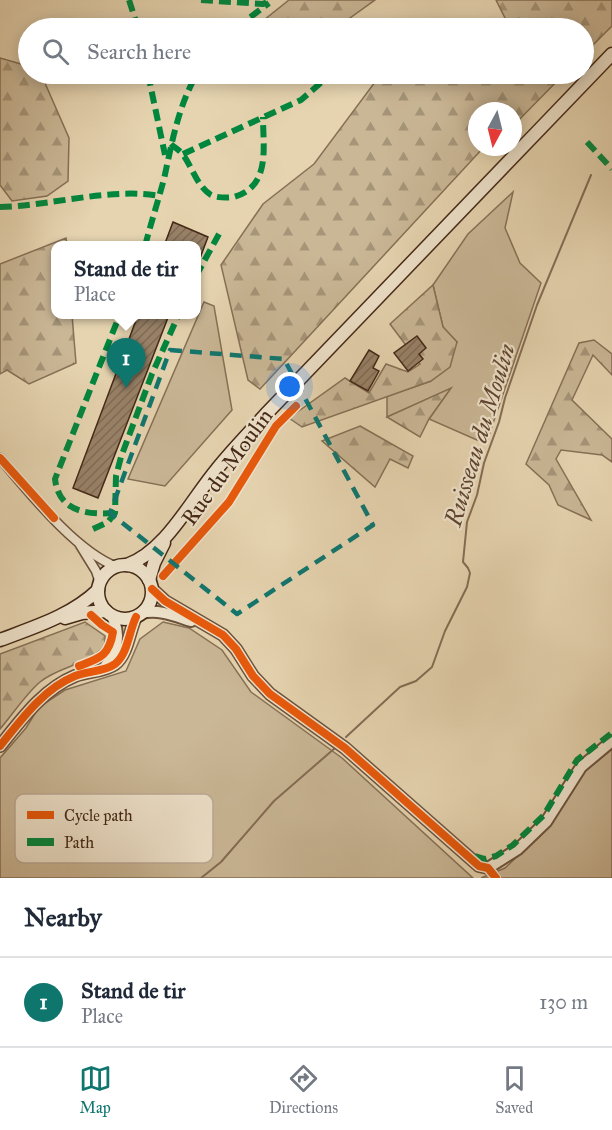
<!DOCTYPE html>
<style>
:root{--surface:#fff;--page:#f6f6f7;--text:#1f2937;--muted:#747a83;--line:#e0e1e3;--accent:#0f766e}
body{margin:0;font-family:"IM FELL Great Primer",serif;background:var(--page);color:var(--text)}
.compass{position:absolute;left:468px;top:102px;width:54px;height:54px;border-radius:50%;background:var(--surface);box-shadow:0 3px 15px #0003;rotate:187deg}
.you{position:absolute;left:290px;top:387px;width:21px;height:21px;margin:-15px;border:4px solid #fff;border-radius:50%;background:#1a73e8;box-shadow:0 0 0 9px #1a73e833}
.badge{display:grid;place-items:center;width:39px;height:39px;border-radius:50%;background:var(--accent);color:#fff;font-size:20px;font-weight:700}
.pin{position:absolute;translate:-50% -50px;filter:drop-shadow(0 2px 3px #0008)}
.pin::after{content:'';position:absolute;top:32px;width:21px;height:18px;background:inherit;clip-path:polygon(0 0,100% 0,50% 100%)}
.popup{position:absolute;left:51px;top:241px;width:150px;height:78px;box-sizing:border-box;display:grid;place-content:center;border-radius:12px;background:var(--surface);filter:drop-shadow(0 2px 4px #0005);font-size:20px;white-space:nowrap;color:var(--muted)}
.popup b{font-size:22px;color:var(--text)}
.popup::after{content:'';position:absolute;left:50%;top:100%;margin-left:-12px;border:12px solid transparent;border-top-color:var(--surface)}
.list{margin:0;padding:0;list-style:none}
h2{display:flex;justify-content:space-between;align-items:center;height:78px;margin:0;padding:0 24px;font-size:26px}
h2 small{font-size:20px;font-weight:400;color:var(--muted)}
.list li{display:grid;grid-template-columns:39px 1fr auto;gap:18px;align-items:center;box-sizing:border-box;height:90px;padding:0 24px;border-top:2px solid var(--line)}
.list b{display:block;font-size:22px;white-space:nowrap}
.list p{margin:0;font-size:20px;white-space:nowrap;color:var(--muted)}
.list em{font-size:20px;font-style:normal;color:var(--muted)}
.icon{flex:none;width:33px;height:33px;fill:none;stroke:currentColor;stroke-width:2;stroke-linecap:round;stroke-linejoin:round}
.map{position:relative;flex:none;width:612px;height:878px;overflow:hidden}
.search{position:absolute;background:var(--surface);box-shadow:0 3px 15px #0003;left:18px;right:18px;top:18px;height:66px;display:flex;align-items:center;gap:15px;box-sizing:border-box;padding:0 21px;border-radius:33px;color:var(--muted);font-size:22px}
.sheet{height:168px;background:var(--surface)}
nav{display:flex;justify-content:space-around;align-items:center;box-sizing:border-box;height:84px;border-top:2px solid var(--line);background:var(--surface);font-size:16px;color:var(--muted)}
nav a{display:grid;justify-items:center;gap:3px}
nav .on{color:var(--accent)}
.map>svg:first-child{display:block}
.green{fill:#cab796;stroke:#877056;stroke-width:1.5}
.forest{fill:url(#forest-firs);stroke:#877056;stroke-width:1.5}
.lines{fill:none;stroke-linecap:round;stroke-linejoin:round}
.stream{stroke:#846c54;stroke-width:2}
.building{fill:url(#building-hatch);stroke:#442817;stroke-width:1.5}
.minor-casing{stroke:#6c533d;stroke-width:11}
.tertiary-casing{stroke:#6c533d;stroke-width:14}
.secondary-casing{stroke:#442817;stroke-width:15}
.minor{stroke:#efe3cc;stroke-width:8}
.tertiary{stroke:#efe3cc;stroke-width:10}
.secondary{stroke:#efe3cc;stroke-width:12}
.quiet{stroke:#00873e;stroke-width:6;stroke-dasharray:12 6;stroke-linecap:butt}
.cycleway-casing{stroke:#efe3cc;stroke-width:11}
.cycleway{stroke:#e8590c;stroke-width:8}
.marked{fill:none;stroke:#0f766e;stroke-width:4.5;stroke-dasharray:12 8;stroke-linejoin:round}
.labels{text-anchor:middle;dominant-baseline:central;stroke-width:4.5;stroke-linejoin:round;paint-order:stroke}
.street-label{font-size:22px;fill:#442817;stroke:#efe3cc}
.water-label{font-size:24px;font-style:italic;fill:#5f4430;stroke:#efe3cc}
.key{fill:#efe3cc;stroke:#bcab96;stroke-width:1.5}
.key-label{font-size:16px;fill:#442817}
</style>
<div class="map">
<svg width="612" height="878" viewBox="0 0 612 878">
<defs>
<pattern id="forest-firs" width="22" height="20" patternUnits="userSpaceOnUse" patternTransform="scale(1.5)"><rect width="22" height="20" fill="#cab796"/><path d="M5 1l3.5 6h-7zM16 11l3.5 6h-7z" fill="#a69579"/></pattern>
<pattern id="building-hatch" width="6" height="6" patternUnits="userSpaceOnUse" patternTransform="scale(1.5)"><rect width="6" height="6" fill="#988167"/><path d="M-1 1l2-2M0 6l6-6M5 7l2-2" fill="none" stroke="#7e6a54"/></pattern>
</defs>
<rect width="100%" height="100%" fill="#e6d4b0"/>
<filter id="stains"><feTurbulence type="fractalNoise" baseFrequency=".00333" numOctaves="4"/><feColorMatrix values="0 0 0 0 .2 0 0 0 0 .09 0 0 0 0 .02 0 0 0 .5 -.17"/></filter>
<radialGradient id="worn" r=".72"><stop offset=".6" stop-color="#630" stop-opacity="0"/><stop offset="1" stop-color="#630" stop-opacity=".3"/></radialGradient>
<g class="green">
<path d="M513,192l-8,36 15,35 21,20 -55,161 -57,-25 21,-30 -63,28v-21l44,-15 26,-39 -14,-15 -10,-42 35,-51z"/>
<path d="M204,302l10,4 18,104 -67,76 -37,-7z"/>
<path d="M163,622l26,6 33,22 29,42 91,66 131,120h-473v-120l26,-30 13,-21 26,-17 61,-19 14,-32z"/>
<path d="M612,747v131h-131l24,-10 40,-38 42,-62z"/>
</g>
<g class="forest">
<path d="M289,0h86l-39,28h-82z"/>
<path d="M496,0h116v26l-28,28v-26h-74z"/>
<path d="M0,58l28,8v8h13l28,64 -1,43 -21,15 -35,5 -12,-16z"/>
<path d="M381,74h183l-51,52v-15h-36v36h7l-224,242 -12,-9 -27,-115 42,-61 51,-40z"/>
<path d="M66,238l1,7 -11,1v68l16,1 4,48 -47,21 -22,-14 -7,4v-110z"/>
<path d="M433,285l10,42 14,15 -7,25 -19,14 -129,46 -13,-9 56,-40 24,15 17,-29 22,8 12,-8 -30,-40z"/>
<path d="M594,340l18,14v21l-19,-20 -21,45 40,39v23l-10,-7 -41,-5 -5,9 35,61 -33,-15 -9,-20 -23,-21 53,-121z"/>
<path d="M451,388l-22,31 -9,18 -33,-20z"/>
<path d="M360,426l53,30 -5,12 -18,-9 -15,28 -53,-46z"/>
<path d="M85,622l20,14v9c-15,20 -46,21 -65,37 -15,13 -27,32 -40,47v-75z"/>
</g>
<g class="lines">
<g class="stream">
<path d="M346,737l54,-50 16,-6 16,-14 13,-36 22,-44 3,-14 -2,-5 -5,-6 4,-40 10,-27 7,-32 15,-41 6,-24 32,-93 54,-130"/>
<path d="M201,878l20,-16 53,-61 61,-53"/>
</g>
</g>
<g class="building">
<path d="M173,222l35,15 -11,29 -1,-20h-32z"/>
<path d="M138,315h31l-71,183 -25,-10z"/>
<path d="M417,336l9,12 -7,6 4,5 -15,12 -14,-18z"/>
<path d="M369,350l10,6 -6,12 6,3 -11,20 -18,-10z"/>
</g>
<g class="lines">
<g class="minor-casing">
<g id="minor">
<path d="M0,458c29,34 75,93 117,109"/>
<path d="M80,545l16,26 4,12"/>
<path d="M488,868l8,10"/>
</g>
</g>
<g class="tertiary-casing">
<g id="tertiary">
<path d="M152,589l13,12 58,34 13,14 17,27 17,18 75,54 134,118 9,2 30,-19 28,-27 35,-55 31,-26"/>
<path d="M142,613c17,-4 33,3 49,8"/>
<path d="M105,667c13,-16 16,-32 7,-51"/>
<path d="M0,746c21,-26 43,-57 75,-70 12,-5 29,-4 40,-12 13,-10 14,-33 21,-47"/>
</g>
</g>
<g class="secondary-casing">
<g id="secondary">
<circle cx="125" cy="592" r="27"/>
<path d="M127,565c39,-14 64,-65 90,-96 15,-19 33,-37 49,-55l346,-360"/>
<path d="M149,580l5,-17 10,-20"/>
<path d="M65,618l17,-5 24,-2"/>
<path d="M0,640c34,-13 71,-24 98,-50"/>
</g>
</g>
<use href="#minor" class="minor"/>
<use href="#tertiary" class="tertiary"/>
<use href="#secondary" class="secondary"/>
<g class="quiet">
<path d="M129,0l9,28"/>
<path d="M201,0l62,4 8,-4"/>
<path d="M236,28l33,-25"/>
<path d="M148,74l17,81"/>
<path d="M587,142l25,27"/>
<path d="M171,144c4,4 10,7 13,12 9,13 13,30 27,39 6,3 17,3 23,2 37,-11 29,-49 29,-80"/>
<path d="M183,154l118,-54 30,-26"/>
<path d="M0,207c49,-1 113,-20 159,-11"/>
<path d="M145,246c6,-23 13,-45 19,-67 8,-36 14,-73 33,-105"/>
<path d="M196,276l23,-42"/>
<path d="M115,513c-28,2 -56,-1 -60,-34l65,-165"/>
<path d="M93,529l15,-7 7,-9 1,-37 5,-19 31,-83 27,-60"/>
<path d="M475,856l10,3 11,-3 17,-11 31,-30 33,-55 35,-27"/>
</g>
<g class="cycleway-casing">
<g id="cycleway">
<path d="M0,458l54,60"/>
<path d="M163,576l66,-74 47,-76 20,-20"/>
<path d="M152,589l13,12 58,34 13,14 17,27 17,18 75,54 134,118 9,2 8,10"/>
<path d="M79,666c21,-8 30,-10 34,-34l-11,-7 -11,-10"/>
<path d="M0,746c21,-26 43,-57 75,-70 12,-5 29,-4 40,-12 13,-10 14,-33 21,-47"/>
</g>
</g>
<use href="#cycleway" class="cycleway"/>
</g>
<path class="marked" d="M170,350l114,9 89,166 -136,89 -127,-101z"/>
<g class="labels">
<g class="street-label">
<text transform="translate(227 467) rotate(-54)">Rue du Moulin</text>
</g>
<g class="water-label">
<text transform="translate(480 435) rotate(-73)">Ruisseau du Moulin</text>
</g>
</g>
<rect x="15" y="794" width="198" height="69" rx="9" class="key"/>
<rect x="27" y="811" width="27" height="8" fill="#e8590c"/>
<rect x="27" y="838" width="27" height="8" fill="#00873e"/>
<g class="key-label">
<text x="64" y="821">Cycle path</text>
<text x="64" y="848">Path</text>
</g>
<rect width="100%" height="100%" filter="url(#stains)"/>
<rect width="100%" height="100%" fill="url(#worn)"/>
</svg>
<svg class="compass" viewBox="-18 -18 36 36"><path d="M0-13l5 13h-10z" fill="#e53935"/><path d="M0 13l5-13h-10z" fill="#747a83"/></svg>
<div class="you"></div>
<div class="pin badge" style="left:126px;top:388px">1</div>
<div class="popup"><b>Stand de tir</b>Place</div>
<div class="search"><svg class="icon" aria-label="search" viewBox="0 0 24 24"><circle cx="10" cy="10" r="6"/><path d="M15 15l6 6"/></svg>Search here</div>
</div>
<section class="sheet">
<h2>Nearby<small></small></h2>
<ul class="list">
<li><span class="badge">1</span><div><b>Stand de tir</b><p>Place</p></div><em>130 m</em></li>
</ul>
</section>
<nav>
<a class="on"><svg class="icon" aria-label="map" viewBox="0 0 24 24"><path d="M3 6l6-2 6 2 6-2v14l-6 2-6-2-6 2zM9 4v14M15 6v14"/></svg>Map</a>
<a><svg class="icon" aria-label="directions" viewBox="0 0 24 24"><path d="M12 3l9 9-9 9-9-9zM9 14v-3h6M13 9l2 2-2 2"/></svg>Directions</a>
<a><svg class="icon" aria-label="saved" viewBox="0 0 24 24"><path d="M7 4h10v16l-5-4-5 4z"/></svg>Saved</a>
</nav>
